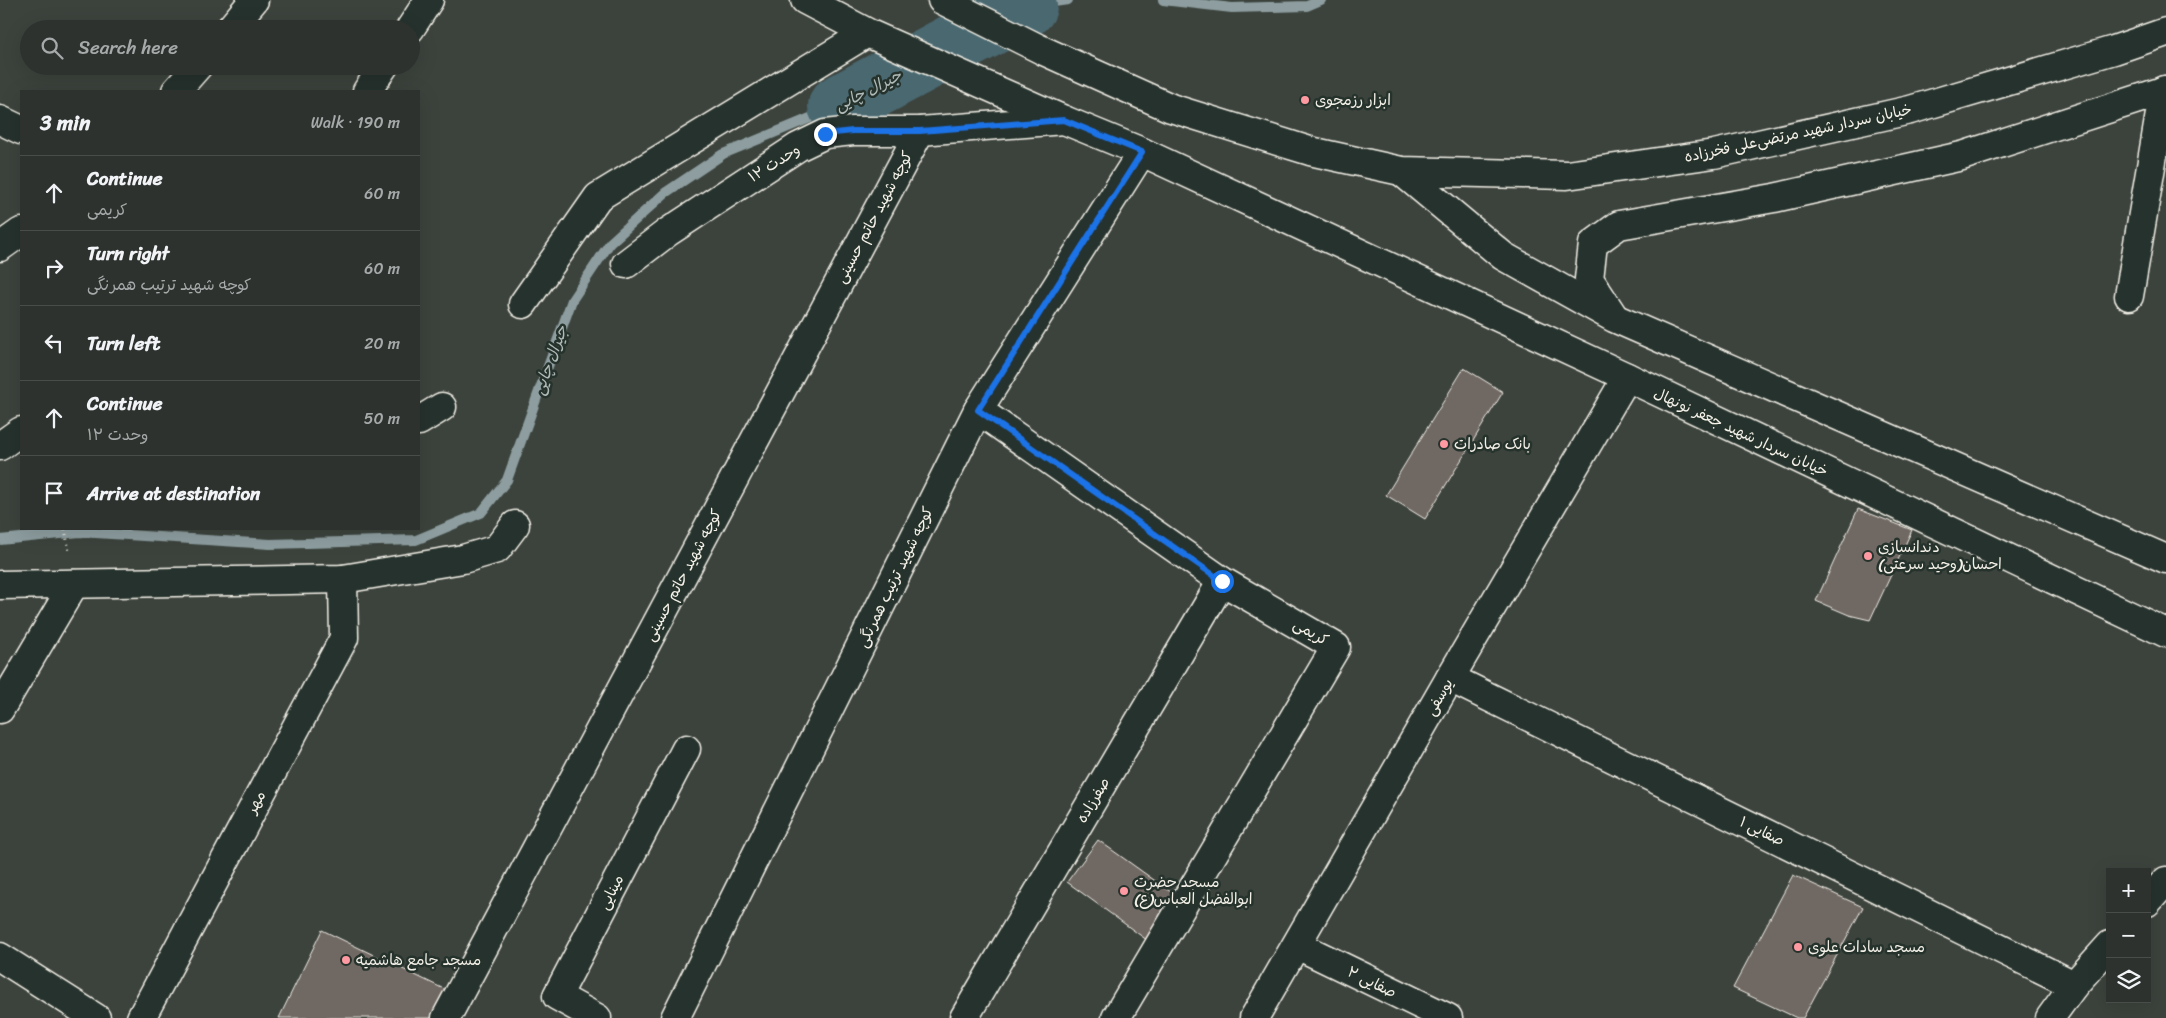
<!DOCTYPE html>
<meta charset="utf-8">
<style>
:root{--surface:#2d322e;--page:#393e3a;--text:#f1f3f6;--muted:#a7aaaa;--line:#484d4a}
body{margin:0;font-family:Sriracha,"Playpen Sans Arabic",sans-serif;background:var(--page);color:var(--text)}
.controls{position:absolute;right:15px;bottom:15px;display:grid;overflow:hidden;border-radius:0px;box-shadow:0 5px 20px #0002}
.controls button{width:45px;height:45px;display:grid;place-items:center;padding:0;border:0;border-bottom:1px solid var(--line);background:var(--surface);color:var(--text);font:25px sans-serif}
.stop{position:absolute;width:15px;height:15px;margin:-11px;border:4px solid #1a73e8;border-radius:50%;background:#fff}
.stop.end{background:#1a73e8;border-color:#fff;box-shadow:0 1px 5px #0008}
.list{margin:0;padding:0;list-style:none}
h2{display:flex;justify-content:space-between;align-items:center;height:65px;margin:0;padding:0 20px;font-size:21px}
h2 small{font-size:16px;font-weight:400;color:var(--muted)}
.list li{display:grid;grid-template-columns:32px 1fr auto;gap:15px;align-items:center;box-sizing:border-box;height:75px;padding:0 20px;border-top:1px solid var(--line)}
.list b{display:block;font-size:19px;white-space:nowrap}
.list p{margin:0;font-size:16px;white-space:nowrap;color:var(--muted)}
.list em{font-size:16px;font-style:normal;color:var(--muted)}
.icon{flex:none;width:28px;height:28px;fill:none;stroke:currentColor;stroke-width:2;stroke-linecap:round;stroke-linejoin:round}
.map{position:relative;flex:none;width:2166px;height:1018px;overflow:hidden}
.search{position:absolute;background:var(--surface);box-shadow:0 5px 20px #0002;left:20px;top:20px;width:400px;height:55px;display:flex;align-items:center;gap:12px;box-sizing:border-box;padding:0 18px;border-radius:28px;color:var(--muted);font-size:19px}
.panel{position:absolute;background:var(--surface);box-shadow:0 5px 20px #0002;left:20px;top:90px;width:400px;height:440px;border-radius:0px}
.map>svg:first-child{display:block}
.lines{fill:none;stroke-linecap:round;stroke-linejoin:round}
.stream{stroke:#8e9ea0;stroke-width:10}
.river{stroke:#4a6770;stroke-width:62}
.building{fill:#706763;stroke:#f4f1e8}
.street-casing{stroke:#f4f1e8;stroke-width:31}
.secondary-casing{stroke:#f4f1e8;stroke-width:31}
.path{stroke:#f4f1e8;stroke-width:3;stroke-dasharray:1 4;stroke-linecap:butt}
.street{stroke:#26332d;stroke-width:28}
.secondary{stroke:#26332d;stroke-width:28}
.route{stroke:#1a73e8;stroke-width:6}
.poi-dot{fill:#ff9aa2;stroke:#26332d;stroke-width:2}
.labels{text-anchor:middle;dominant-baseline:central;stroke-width:5;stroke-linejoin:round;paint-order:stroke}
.poi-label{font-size:15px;fill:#f4f1e8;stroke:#26332d;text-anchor:start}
.street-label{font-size:15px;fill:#f4f1e8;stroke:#26332d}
.water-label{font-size:16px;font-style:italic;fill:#b0bab8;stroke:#26332d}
</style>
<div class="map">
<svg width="2166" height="1018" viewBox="0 0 2166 1018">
<rect width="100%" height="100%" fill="#3c433d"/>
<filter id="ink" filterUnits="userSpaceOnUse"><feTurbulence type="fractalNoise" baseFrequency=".02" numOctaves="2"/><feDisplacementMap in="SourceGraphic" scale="10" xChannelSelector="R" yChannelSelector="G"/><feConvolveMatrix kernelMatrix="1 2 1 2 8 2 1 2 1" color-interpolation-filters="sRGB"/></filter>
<g filter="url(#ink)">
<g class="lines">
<g class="stream">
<path d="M1163,0l69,8 75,-2 14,-6"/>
<path d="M1026,6l42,-6"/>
<path d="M0,540l80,-8 190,12 146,-4 65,-27 26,-33 65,-180 38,-57 55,-50 58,-39 116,-48"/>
</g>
<path class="river" d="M839,106l187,-100"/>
</g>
<g class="building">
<path d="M1464,368l39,24 -78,127 -39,-24z"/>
<path d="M1858,509l54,21 -42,90 -21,-5 -33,-14z"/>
<path d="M1098,840l84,60 -31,43 -84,-61z"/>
<path d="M1793,875l70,32 -60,111h-6l-64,-30z"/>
<path d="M322,930l126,61 -13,27h-156z"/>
</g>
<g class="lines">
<g class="street-casing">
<g id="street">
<path d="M230,29l24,-29"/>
<path d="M410,29l19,-29"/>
<path d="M176,91l22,-25"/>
<path d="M367,91l17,-25"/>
<path d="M0,120l21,10"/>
<path d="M0,247l21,-15"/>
<path d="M626,264l42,-32 130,-85 27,-13 28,-3h67l144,-11"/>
<path d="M2129,296l35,-206"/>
<path d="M523,304l75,-107 269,-164"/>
<path d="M978,410l244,171 114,66 -220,371"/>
<path d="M419,421l23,-14"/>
<path d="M0,446l21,-15"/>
<path d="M0,585l343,-6 120,-20 34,-10 18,-24"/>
<path d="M1450,678l624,307"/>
<path d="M0,709l74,-125"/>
<path d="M2147,902l19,-21"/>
<path d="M1297,945l151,73"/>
<path d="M141,1018l203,-380 -1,-59"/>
<path d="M446,1018l474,-887"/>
<path d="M597,1018l-40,-22 129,-247"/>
<path d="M675,1018l303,-608 164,-258"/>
<path d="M964,1018l258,-437"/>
<path d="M1254,1018l196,-340 177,-301"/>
<path d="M2050,1018l24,-33 36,-40"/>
</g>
</g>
<g class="secondary-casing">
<g id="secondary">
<path d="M805,0l65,34 194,86 78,32 485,225 539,256"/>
<path d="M942,0l102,51 127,57 139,43 91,20 166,4 147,-21 196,-44 204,-60 52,-18"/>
<path d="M1401,171l102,85 111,62 552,241"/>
<path d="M1612,314l-23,-35 4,-35 26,-19 155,-27 188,-42 204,-66"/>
<path d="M0,957l96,61"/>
</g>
</g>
<path class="path" d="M65,529l4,22"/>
<use href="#street" class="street"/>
<use href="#secondary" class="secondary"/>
</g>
</g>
<g class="lines" filter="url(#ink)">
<path class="route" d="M825,134l28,-3h67l144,-11 78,32 -164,258 244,171"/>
</g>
<g class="poi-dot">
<circle cx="1305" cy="100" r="5"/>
<circle cx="1444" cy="444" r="5"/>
<circle cx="1868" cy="556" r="5"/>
<circle cx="1124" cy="891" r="5"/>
<circle cx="1798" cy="947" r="5"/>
<circle cx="346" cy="960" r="5"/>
</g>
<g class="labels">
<g class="poi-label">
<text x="1315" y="100">ابزار رزمجوی</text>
<text x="1454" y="444">بانک صادرات</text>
<text x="1878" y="547">دندانسازی<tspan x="1878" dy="17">احسان(وحید سرعتی)</tspan></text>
<text x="1134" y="882">مسجد حضرت<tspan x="1134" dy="17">ابوالفضل العباس(ع)</tspan></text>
<text x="1808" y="947">مسجد سادات علوی</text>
<text x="356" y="960">مسجد جامع هاشمیه</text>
</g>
<g class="street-label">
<text transform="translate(1798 133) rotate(-12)">خیابان سردار شهید مرتضی‌علی فخرزاده</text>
<text transform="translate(774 163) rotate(-32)">وحدت ۱۲</text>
<text transform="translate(874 217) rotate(-62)">کوچه شهید حاتم حسینی</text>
<text transform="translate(1741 432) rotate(25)">خیابان سردار شهید جعفر نونهال</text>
<text transform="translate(683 575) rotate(-62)">کوچه شهید حاتم حسینی</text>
<text transform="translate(895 577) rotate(-64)">کوچه شهید ترتیب همرنگی</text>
<text transform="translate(1311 632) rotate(30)">کریمی</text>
<text transform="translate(1439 697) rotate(-60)">یوسفی</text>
<text transform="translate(1093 800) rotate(-59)">صفرزاده</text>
<text transform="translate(256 802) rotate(-62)">مهر</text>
<text transform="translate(1762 831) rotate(26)">صفایی ۱</text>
<text transform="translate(611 892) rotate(-63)">مینایی</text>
<text transform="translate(1372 982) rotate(26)">صفایی ۲</text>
</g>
<g class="water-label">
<text transform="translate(868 90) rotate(-27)">جیرال چایی</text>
<text transform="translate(550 360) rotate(-70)">جیرال چایی</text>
</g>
</g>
</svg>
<div class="controls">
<button>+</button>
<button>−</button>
<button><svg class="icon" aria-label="layers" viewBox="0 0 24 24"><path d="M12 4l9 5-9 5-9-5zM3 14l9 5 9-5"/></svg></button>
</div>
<div class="stop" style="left:1222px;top:581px"></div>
<div class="stop end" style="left:825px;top:134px"></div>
<div class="search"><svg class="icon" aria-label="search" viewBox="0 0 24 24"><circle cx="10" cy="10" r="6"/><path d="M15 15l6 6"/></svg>Search here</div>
<section class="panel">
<h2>3 min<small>Walk · 190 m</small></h2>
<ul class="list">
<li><svg class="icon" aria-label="ahead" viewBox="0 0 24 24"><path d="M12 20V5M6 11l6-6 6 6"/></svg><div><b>Continue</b><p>کریمی</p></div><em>60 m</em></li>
<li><svg class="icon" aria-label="right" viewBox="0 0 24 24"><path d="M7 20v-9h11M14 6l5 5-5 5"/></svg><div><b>Turn right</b><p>کوچه شهید ترتیب همرنگی</p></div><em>60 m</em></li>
<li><svg class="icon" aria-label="left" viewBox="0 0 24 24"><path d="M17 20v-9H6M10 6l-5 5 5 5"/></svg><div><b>Turn left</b></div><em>20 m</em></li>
<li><svg class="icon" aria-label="ahead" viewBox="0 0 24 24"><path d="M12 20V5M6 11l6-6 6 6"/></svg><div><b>Continue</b><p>وحدت ۱۲</p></div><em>50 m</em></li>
<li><svg class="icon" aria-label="arrive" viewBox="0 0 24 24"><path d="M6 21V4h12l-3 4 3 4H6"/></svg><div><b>Arrive at destination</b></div></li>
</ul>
</section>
</div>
